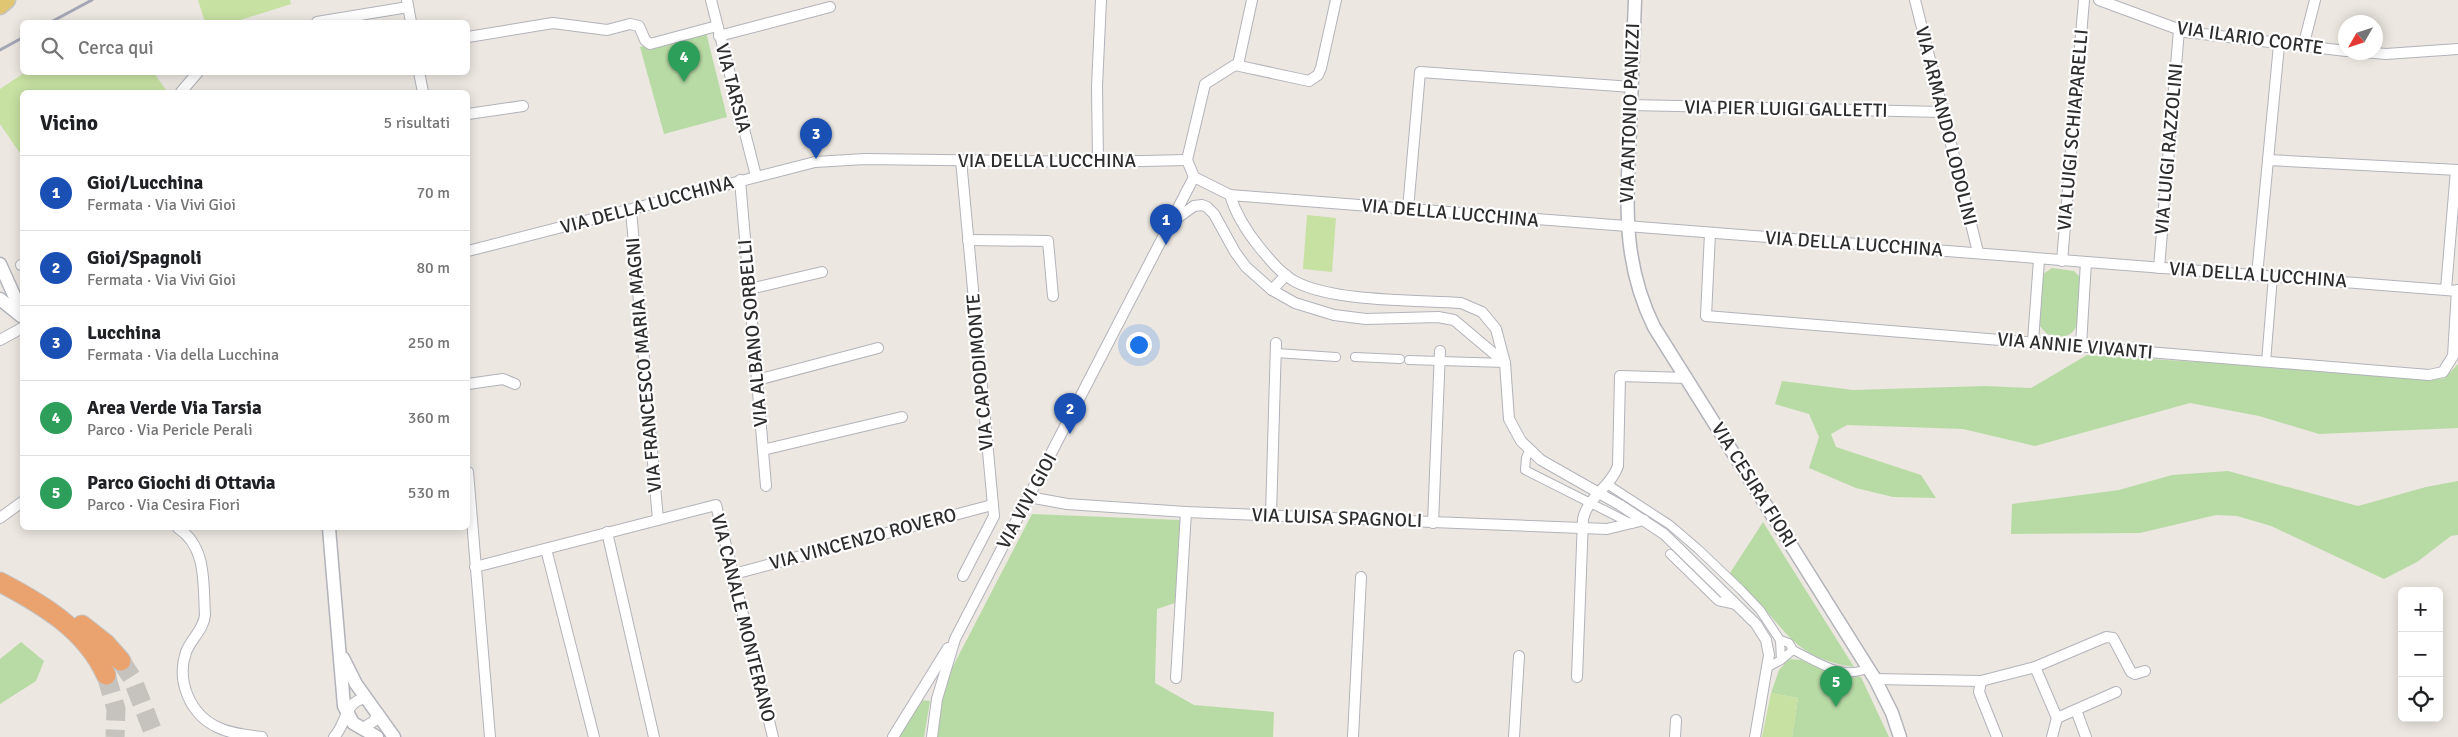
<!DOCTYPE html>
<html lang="it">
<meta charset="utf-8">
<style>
:root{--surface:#fff;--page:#f6f6f6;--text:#202124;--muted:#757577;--line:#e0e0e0;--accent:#1a73e8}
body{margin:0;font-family:Signika,sans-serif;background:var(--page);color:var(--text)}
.controls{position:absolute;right:15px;bottom:15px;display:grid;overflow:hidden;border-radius:8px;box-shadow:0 2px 12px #0003}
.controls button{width:45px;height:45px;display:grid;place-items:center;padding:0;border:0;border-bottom:1px solid var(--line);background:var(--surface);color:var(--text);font:25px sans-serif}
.compass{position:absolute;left:2338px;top:15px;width:45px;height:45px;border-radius:50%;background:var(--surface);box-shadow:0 2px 12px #0003;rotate:231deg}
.you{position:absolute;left:1138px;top:344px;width:18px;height:18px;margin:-12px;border:4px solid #fff;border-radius:50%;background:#1a73e8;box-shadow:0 0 0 8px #1a73e833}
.badge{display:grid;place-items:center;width:32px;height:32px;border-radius:50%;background:var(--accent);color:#fff;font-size:16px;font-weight:700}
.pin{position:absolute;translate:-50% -41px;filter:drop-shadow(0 1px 2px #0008)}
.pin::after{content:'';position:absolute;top:26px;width:18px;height:15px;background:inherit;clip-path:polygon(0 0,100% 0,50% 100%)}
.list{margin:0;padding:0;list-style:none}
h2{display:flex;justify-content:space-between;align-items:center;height:65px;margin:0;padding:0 20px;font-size:21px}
h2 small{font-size:16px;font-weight:400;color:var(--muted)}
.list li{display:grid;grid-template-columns:32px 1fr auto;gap:15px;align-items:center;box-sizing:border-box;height:75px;padding:0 20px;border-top:1px solid var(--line)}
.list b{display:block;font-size:19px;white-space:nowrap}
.list p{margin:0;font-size:16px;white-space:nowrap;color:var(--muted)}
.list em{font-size:16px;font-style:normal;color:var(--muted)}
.icon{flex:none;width:28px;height:28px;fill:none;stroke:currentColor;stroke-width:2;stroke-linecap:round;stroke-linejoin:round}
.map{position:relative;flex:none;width:2458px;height:737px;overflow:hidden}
.search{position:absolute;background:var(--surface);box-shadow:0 2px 12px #0003;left:20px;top:20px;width:450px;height:55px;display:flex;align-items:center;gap:12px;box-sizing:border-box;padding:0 18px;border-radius:8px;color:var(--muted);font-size:19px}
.panel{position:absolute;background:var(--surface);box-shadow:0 2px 12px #0003;left:20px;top:90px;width:450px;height:440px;border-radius:8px}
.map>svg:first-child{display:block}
.green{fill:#b8dba5}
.pitch{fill:#c7e1a2}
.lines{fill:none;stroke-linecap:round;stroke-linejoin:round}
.motorway-tunnel{stroke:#c6c2bd;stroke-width:19;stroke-dasharray:19 9;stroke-linecap:butt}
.pedestrian-casing{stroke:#b2b3bb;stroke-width:10}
.minor-casing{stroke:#b2b3bb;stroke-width:12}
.tertiary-casing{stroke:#b2b3bb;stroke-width:15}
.primary-casing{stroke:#c4c4c4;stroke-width:19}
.motorway-casing{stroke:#c4c4c4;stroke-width:21}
.pedestrian{stroke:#fff;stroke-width:8}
.minor{stroke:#fff;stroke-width:10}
.tertiary{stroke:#fff;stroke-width:12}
.primary{stroke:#e0c573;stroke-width:16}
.motorway{stroke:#eaa36e;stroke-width:19}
.rail{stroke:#a4a7b4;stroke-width:3}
.labels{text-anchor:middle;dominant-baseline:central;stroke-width:4.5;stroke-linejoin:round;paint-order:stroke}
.street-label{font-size:19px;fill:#2d2d2d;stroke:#fff}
</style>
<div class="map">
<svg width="2458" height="737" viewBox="0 0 2458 737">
<rect width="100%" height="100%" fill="#ece7e1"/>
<g class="green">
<path d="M706,32l21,85 -63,17 -24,-87z"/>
<path d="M2052,268l22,3 7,7c-2,26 6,70 -34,56l-9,-10 5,-50z"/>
<path d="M2087,355l207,13 138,12 13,-2 13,-14v64l-139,6 -60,-18 -69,-13 -155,43 -72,-17 -116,-4 -16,9 5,13 85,28 15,23 -43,-1 -37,-9 -47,-20 10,-31 -10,-23 -34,-10 7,-23 71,9 132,-4 46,2z"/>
<path d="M2228,471l130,35 68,-19 32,-6v54l-7,1 -34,26 -33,17 -113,-53 -34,-10 -21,-1 -76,18 -129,1 1,-30 107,-14 53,-15z"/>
<path d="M1032,514l148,6 -5,83 -18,6 -2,74 39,22 80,7 -1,25h-336l2,-25 12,-42z"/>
<path d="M1763,522l91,145c-50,-8 -60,-24 -91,-60 -11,-12 -22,-23 -33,-34z"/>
<path d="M21,642l23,19 -8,20 -36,23v-45z"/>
<path d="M1789,659l13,1 31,14 28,3 28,60h-97l6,-39 -27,-5 8,-23z"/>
<path d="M921,700l9,1 -6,36h-26z"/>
</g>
<g class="pitch">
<path d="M198,0h92l1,4 -57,18h-29z"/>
<path d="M154,73l12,17 -3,2h-141v64l-22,-32v-35l24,-16z"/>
<path d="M1307,215l29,3 -4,54 -29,-3z"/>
<path d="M1771,693l27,5 -6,39h-30z"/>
</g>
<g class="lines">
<g class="motorway-tunnel">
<path d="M121,661l11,17 23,59"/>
<path d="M106,675l10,34 -1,28"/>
</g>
<g class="pedestrian-casing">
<g id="pedestrian">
<path d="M1276,353l60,4"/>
<path d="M1355,357l45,2"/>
<path d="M1409,360l96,3"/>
<path d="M2266,362l7,-86"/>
<path d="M1529,451l-3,7 -1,12 107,54"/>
<path d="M1607,484l63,41 28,24 43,41 19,20 20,30 1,20 -13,7"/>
<path d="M1670,554l48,47 18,4"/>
<path d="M1780,640l9,3 4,7 -12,10"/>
<path d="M1793,650c23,11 50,31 75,18"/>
</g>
</g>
<g class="minor-casing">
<g id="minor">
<path d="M407,0l4,22"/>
<path d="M711,0l45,176"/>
<path d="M1336,0l-15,68 -3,7 -9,6 -74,-16 -30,19 -18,76 7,17 36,18 1228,96"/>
<path d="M1915,0l63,252"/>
<path d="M2099,0l87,32 160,19"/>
<path d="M317,22l91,-15"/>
<path d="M719,36l111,-29"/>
<path d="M468,37l85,-14 54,7 23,-6 9,2 6,14 5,4 67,-18"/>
<path d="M2303,47l12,-47"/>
<path d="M2364,52l22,2 72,-5"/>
<path d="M1238,65l14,-65"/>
<path d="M419,72l4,20"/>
<path d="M181,92l17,-20"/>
<path d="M1631,105l311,7"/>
<path d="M468,114l55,-8"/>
<path d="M961,160l33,356 -31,60"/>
<path d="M2268,160l190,10"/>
<path d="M1098,162l-1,-76 4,-86"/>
<path d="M740,180l26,306"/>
<path d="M1230,195c6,20 17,37 30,53 10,12 21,26 36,34 39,20 120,18 165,21l21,9 14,17 9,34 4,56 12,22 20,19 79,45 44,29 92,90 10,16 3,15 -14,82"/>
<path d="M1408,209l12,-137 212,15"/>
<path d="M631,210l27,310"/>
<path d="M1173,221l21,-15 8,-1 5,2 7,7 21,38 11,15 26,23 23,13 39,12 32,4 72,-2 16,3 51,43"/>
<path d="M1710,233l-4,83 723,59 14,-3 10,-16 4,-66"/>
<path d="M968,240l80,1 5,55"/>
<path d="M468,251l347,-89 50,-3 233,3 89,-2"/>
<path d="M2062,261l22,-261"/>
<path d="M21,265h1"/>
<path d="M2159,268l20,-238"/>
<path d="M2257,275l22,-230"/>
<path d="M750,289l72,-17"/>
<path d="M2446,289l10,-119"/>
<path d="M1272,290l14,-15"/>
<path d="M0,340l22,-12"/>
<path d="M2033,341l6,-81"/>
<path d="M2081,345l5,-83"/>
<path d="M757,380l121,-32"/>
<path d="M468,384l35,-5 12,5"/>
<path d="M763,450l139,-33"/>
<path d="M468,472l22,265"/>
<path d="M1029,497l38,7 119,8 421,17 37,-9"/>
<path d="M1271,515l5,-172"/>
<path d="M0,518l22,-16"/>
<path d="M1433,523l7,-172"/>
<path d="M178,528c29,19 25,55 27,87 -1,14 -14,24 -19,37 -10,29 4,62 31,75 14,7 30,8 45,10"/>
<path d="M607,532l47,205"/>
<path d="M546,549l48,188"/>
<path d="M475,567l241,-62 57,232"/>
<path d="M734,574l258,-69"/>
<path d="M2035,667l22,51 59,-26"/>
<path d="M1577,677l6,-158c5,-23 28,-32 35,-53l2,-90 67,2"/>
<path d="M1176,678l10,-166"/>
<path d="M1875,679l106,2 54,-14 71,-30 7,1 18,34 4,2 10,-3"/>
<path d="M1981,681l-2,11 18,45"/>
<path d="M2076,710l10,27"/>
<path d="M362,729l12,-8 4,-8"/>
<path d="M334,737c13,-13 10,-36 32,-39"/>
<path d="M893,737l55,-89"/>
<path d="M932,737l5,-38 18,-60 239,-462"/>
<path d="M1353,737l8,-160"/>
<path d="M1514,737l5,-81"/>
<path d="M1675,737l1,-17"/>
<path d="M2052,737l5,-19"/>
</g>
</g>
<g class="tertiary-casing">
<g id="tertiary">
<path d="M1635,0c-2,43 -3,86 -5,129 -3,72 -9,131 24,198l221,352 17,34 8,24"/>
<path d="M0,264l22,49"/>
<path d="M0,299l21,17"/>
<path d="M329,528l15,178 9,17 24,14"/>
<path d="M343,658l13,26 38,53"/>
</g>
</g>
<g class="primary-casing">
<path id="primary" d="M0,6l7,-6"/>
</g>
<g class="motorway-casing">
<g id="motorway">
<path d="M0,582c42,22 86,48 106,93"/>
<path d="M82,625l24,19 15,17"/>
</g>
</g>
<use href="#pedestrian" class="pedestrian"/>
<use href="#minor" class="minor"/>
<use href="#tertiary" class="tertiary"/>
<use href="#primary" class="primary"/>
<use href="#motorway" class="motorway"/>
<g class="rail">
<path d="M51,22l41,-22"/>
<path d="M0,50l22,-12"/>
</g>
</g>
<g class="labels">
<g class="street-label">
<text transform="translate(2250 38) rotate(8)">VIA ILARIO CORTE</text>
<text transform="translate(733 88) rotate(75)">VIA TARSIA</text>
<text transform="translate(1786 109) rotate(1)">VIA PIER LUIGI GALLETTI</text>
<text transform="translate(1630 113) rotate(-88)">VIA ANTONIO PANIZZI</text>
<text transform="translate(1946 126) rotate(76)">VIA ARMANDO LODOLINI</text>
<text transform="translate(2073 130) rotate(-85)">VIA LUIGI SCHIAPARELLI</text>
<text transform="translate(2169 149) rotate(-85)">VIA LUIGI RAZZOLINI</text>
<text x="1047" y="161">VIA DELLA LUCCHINA</text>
<text transform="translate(647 205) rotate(-15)">VIA DELLA LUCCHINA</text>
<text transform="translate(1450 213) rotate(5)">VIA DELLA LUCCHINA</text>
<text transform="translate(1854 244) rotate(4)">VIA DELLA LUCCHINA</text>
<text transform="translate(2258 275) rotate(4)">VIA DELLA LUCCHINA</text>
<text transform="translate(753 333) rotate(-95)">VIA ALBANO SORBELLI</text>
<text transform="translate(2075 346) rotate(5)">VIA ANNIE VIVANTI</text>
<text transform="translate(644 365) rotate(-95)">VIA FRANCESCO MARIA MAGNI</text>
<text transform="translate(980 372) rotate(-95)">VIA CAPODIMONTE</text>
<text transform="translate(1754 485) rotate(58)">VIA CESIRA FIORI</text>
<text transform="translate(1027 501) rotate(-62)">VIA VIVI GIOI</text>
<text transform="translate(1337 518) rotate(2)">VIA LUISA SPAGNOLI</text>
<text transform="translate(863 539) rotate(-15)">VIA VINCENZO ROVERO</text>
<text transform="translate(743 618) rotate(76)">VIA CANALE MONTERANO</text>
</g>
</g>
</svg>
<div class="controls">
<button>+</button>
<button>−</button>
<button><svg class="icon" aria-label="locate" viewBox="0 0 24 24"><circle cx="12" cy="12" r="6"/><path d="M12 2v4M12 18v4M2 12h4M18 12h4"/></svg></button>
</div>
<svg class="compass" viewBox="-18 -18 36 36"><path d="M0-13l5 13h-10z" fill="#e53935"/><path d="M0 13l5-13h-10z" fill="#757577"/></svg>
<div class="you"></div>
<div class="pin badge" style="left:1166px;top:245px;background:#1a4fb4">1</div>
<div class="pin badge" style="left:1070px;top:434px;background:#1a4fb4">2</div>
<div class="pin badge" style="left:816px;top:159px;background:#1a4fb4">3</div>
<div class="pin badge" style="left:684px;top:82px;background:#2e9e5b">4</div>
<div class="pin badge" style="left:1836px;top:707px;background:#2e9e5b">5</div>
<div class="search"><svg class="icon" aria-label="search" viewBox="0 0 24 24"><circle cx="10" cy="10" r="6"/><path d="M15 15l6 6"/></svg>Cerca qui</div>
<section class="panel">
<h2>Vicino<small>5 risultati</small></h2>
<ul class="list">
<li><span class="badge" style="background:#1a4fb4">1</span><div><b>Gioi/Lucchina</b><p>Fermata · Via Vivi Gioi</p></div><em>70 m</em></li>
<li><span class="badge" style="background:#1a4fb4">2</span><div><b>Gioi/Spagnoli</b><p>Fermata · Via Vivi Gioi</p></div><em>80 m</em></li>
<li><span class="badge" style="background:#1a4fb4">3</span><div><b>Lucchina</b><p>Fermata · Via della Lucchina</p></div><em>250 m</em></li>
<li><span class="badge" style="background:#2e9e5b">4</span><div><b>Area Verde Via Tarsia</b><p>Parco · Via Pericle Perali</p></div><em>360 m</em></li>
<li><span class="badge" style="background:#2e9e5b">5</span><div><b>Parco Giochi di Ottavia</b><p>Parco · Via Cesira Fiori</p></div><em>530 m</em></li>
</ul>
</section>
</div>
